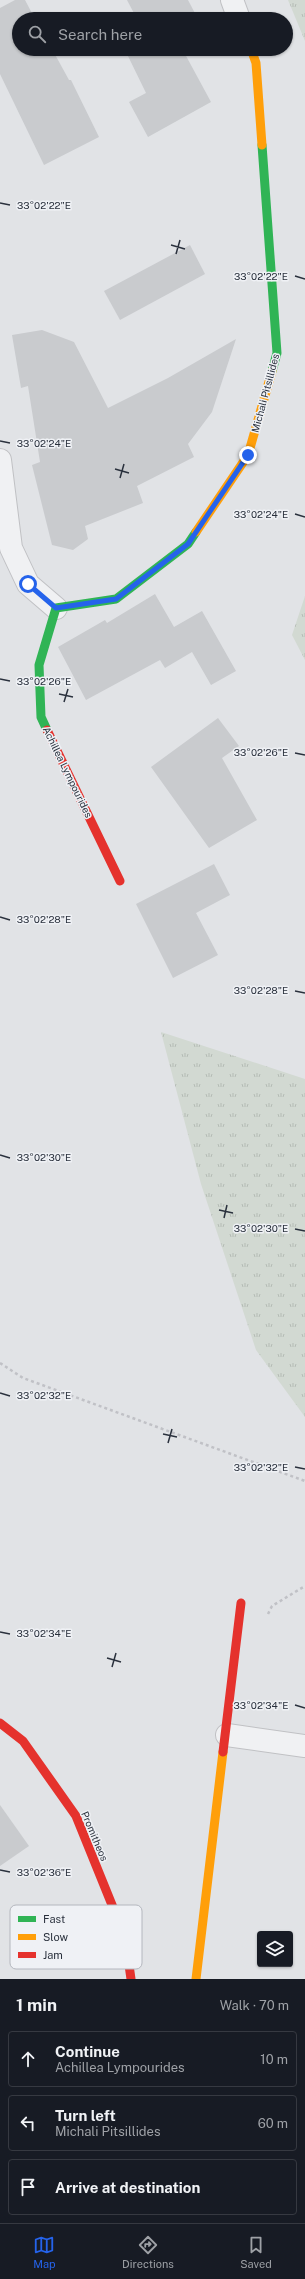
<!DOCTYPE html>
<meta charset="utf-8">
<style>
:root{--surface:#171b24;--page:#20242c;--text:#f1f3f6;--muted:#9ea1a6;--line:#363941;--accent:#2563eb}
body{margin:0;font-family:"Public Sans",sans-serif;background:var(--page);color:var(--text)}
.controls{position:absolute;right:12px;bottom:12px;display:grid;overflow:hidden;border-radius:4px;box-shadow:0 1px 3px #0004}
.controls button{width:36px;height:36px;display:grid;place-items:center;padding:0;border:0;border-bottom:1px solid var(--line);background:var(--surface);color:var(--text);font:20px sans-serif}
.stop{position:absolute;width:12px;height:12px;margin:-9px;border:3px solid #2563eb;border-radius:50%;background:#fff}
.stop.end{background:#2563eb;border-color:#fff;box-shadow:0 1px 4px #0008}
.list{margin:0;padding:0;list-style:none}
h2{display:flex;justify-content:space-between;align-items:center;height:52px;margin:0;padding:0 16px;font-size:17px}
h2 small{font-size:13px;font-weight:400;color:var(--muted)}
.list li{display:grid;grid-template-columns:26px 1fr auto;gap:12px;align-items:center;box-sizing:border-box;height:56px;margin:0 8px 8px;padding:0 8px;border:1px solid var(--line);border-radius:4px}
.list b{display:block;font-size:15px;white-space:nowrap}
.list p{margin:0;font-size:13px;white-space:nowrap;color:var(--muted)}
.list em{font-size:13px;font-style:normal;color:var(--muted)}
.icon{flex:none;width:22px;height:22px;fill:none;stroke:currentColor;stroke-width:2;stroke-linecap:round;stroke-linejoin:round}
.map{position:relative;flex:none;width:305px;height:1979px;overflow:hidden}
.search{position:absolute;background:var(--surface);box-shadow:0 1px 3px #0004;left:12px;right:12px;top:12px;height:44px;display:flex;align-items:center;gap:10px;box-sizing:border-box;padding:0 14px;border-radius:22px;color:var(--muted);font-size:15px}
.sheet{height:244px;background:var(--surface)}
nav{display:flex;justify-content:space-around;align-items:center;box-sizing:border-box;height:56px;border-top:1px solid var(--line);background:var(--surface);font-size:11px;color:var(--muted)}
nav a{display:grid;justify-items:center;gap:2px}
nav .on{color:var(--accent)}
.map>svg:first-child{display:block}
.grass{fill:url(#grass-tufts)}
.building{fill:#c9cbce}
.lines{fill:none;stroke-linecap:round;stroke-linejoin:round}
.street-casing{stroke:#c0c1c4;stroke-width:24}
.path{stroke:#c0c1c6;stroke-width:2.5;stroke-dasharray:3 3;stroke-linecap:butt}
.street{stroke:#f0f1f3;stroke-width:22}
.fast{stroke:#30b455;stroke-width:9}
.slow{stroke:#ff9f0a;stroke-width:9}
.jam{stroke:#e5322d;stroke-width:9}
.route{stroke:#2563eb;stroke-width:5}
.ticks{fill:none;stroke:#2a313d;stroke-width:1.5}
.labels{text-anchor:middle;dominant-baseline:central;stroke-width:3;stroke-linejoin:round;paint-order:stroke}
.street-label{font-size:10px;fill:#2a313d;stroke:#eff1f5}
.key{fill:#eff1f5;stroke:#b4b7be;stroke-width:1}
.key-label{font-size:11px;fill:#2a313d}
.ticks-label{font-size:10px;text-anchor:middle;fill:#2a313d;stroke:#eff1f5;stroke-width:3;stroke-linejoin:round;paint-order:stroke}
</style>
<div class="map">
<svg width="305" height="1979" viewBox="0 0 305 1979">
<defs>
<pattern id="grass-tufts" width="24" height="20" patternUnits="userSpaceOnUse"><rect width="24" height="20" fill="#d2d9d2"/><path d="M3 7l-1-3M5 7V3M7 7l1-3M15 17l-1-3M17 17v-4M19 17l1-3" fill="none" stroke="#b4bbb5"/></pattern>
</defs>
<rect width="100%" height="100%" fill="#e1e3e6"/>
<g class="grass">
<path d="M288,0h17v41z"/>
<path d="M305,596v64l-13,-25z"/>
<path d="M161,1032l144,47v338l-49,-67 -55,-166z"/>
</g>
<g class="building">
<path d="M15,0h10l10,19h-16v30h33l17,31h2l28,57 -55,28 -44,-91v-66z"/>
<path d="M127,0h61l10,19h-61z"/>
<path d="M136,49h58l-9,5 26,48 -63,35 -19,-35 17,-9 -19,-39z"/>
<path d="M190,245l15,29 -85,46 -16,-29z"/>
<path d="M42,330l32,12 34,66 60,-30 68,-39 -24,73 -24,32 6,13 -57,29 6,17 -58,23 3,13 -15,11 -21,-5 -20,-80 8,-3 -12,-76 -7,2 -9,-53z"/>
<path d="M155,594l19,33 28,-16 34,60 -25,14 -19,-33 -27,16 -5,-8 -74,40 -28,-53 47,-27 2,3z"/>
<path d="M218,718l21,28 -17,12 35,62 -48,28 -58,-81z"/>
<path d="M214,864l16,31 -34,18 22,42 -45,23 -37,-74z"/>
<path d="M0,1805l29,41 -29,20z"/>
</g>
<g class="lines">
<g class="street-casing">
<g id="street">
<path d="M232,0l7,19"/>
<path d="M0,460l11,88 17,36 28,24"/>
<path d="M227,1735l78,11"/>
</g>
</g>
<g class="path">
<path d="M0,1363l23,15 282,103"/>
<path d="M268,1614l4,-8 33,-20"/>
</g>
<use href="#street" class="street"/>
<g class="fast">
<path d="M262,145l15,208 -5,18"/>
<path d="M47,730l-6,-13 -2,-52 17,-57 60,-9 72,-55 8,-12"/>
</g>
<g class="slow">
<path d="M251,49l5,14 6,82"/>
<path d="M196,532l52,-77 24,-84"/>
<path d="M196,1979l27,-227"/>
</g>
<g class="jam">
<path d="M47,730l73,151"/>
<path d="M0,1723l23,18 53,75 49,121 6,42"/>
<path d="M223,1752l18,-149"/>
</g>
</g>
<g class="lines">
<path class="route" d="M28,584l28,24 60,-9 72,-55 60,-89"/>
</g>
<path class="ticks" d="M0,203l10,2M171,245l14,4M176,254l4,-14M295,276l10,3M0,441l10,2M115,469l14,4M120,478l4,-14M295,514l10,3M0,679l10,2M59,694l14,3M64,702l4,-13M295,753l10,2M0,917l10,3M295,991l10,2M0,1155l10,3M219,1210l14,3M224,1218l3,-13M295,1229l10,2M0,1393l10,3M163,1434l14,3M168,1443l4,-14M295,1467l10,2M0,1632l10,2M107,1658l14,4M112,1667l4,-14M295,1705l10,3M0,1870l10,2"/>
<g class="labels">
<g class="street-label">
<text transform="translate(265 393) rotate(-75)">Michali Pitsillides</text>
<text transform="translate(68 772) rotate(64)">Achillea Lympourides</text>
<text transform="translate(95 1836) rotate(67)">Promitheos</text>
</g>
</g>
<rect x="10" y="1905" width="132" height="64" rx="6" class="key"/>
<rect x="18" y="1916" width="18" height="6" fill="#30b455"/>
<rect x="18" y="1934" width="18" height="6" fill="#ff9f0a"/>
<rect x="18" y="1952" width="18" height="6" fill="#e5322d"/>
<g class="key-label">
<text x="43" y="1923">Fast</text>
<text x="43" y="1941">Slow</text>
<text x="43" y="1959">Jam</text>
</g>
<g class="ticks-label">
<text x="44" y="209">33°02'22"E</text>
<text x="261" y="280">33°02'22"E</text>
<text x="44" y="447">33°02'24"E</text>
<text x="261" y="518">33°02'24"E</text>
<text x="44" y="685">33°02'26"E</text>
<text x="261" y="756">33°02'26"E</text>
<text x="44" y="923">33°02'28"E</text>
<text x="261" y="994">33°02'28"E</text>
<text x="44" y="1161">33°02'30"E</text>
<text x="261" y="1232">33°02'30"E</text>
<text x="44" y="1399">33°02'32"E</text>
<text x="261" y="1471">33°02'32"E</text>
<text x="44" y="1637">33°02'34"E</text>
<text x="261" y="1709">33°02'34"E</text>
<text x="44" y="1876">33°02'36"E</text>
</g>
</svg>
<div class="controls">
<button><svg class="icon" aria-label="layers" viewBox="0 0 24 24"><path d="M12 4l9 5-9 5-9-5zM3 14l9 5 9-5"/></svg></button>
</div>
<div class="stop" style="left:28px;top:584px"></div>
<div class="stop end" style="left:248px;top:455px"></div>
<div class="search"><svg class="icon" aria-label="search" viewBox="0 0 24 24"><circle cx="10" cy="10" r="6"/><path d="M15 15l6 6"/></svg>Search here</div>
</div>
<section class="sheet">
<h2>1 min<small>Walk · 70 m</small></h2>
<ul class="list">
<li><svg class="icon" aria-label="ahead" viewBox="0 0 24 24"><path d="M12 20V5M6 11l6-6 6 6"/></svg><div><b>Continue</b><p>Achillea Lympourides</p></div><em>10 m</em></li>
<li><svg class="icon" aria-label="left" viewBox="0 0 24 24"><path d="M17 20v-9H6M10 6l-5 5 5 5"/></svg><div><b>Turn left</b><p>Michali Pitsillides</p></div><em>60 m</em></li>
<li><svg class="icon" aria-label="arrive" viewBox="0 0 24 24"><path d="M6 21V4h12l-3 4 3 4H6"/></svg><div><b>Arrive at destination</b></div></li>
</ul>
</section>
<nav>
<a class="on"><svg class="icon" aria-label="map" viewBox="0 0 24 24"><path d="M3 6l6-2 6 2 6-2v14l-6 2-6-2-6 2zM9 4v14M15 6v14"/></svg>Map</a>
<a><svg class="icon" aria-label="directions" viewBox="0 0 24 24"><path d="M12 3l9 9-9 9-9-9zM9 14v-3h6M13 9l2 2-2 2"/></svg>Directions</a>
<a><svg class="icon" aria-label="saved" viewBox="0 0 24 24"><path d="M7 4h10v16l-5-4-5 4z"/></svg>Saved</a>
</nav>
